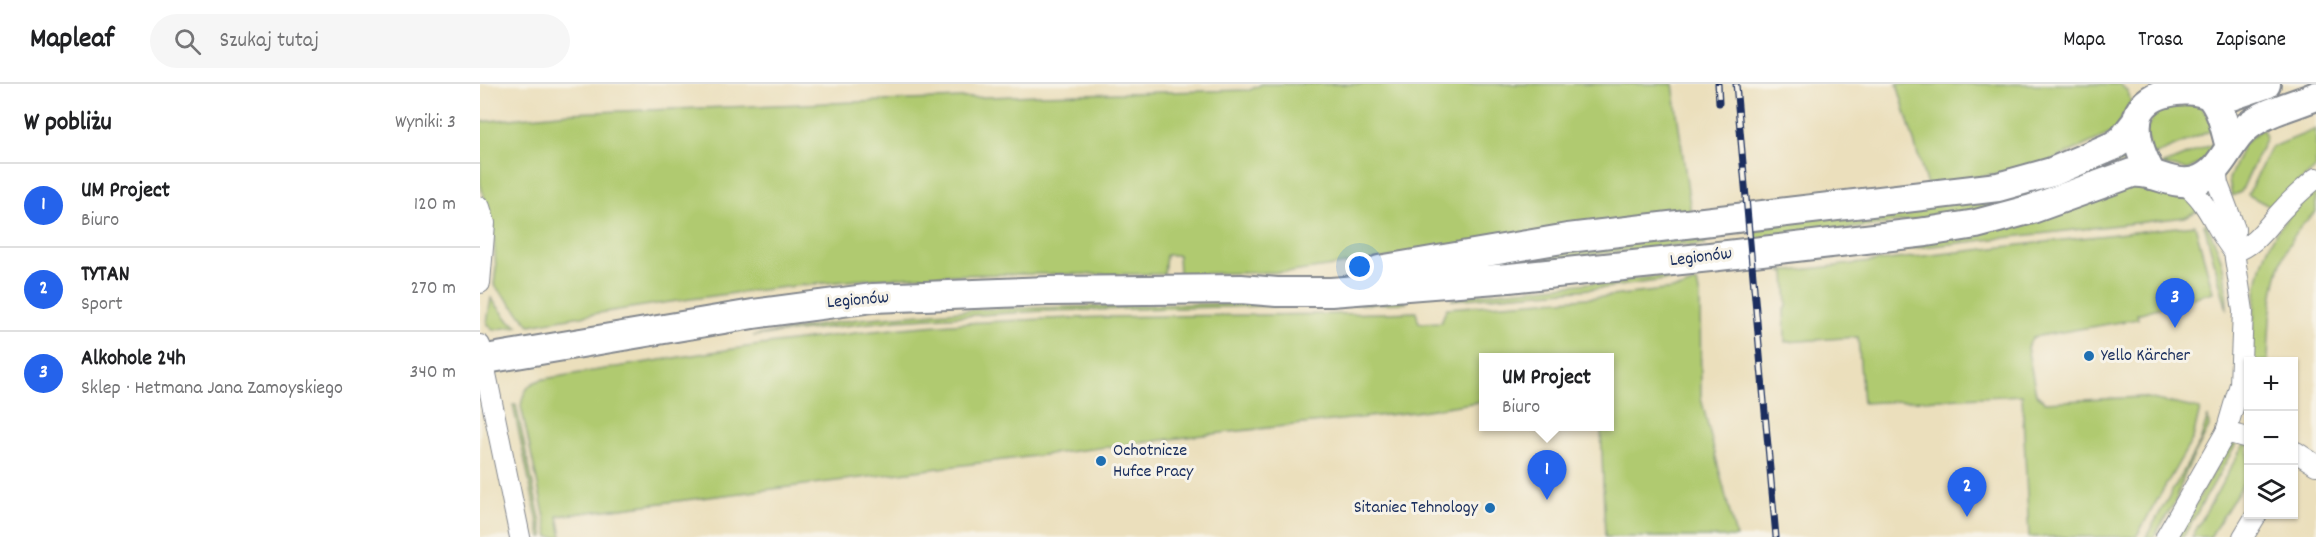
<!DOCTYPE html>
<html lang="pl">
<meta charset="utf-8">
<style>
:root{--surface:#fff;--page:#f6f6f6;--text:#202124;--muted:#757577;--line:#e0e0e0;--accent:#2563eb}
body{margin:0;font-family:Dekko,sans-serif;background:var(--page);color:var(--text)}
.controls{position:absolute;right:18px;bottom:18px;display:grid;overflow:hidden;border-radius:0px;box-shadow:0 2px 4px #0004}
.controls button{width:54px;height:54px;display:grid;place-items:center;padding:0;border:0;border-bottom:2px solid var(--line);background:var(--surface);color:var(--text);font:30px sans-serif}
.you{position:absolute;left:880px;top:183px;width:21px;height:21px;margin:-15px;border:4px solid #fff;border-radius:50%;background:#1a73e8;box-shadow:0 0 0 9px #1a73e833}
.badge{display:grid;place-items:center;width:39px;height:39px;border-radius:50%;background:var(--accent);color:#fff;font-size:20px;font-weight:700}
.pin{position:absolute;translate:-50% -50px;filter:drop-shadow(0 2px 3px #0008)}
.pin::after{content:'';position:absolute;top:32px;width:21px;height:18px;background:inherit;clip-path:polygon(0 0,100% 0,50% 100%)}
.popup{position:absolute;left:999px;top:269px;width:135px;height:78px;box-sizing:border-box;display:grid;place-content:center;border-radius:0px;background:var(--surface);filter:drop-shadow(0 2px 4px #0005);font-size:20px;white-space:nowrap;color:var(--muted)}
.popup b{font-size:22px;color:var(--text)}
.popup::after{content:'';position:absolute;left:50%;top:100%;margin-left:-12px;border:12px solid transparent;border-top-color:var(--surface)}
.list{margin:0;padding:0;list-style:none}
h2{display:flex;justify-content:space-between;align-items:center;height:78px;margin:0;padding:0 24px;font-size:26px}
h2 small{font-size:20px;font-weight:400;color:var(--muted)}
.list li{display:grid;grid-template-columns:39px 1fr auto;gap:18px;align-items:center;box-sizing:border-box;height:84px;padding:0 24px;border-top:2px solid var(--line)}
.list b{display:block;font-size:22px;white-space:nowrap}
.list p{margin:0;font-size:20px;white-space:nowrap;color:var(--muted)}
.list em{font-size:20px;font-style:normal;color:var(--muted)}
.icon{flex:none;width:33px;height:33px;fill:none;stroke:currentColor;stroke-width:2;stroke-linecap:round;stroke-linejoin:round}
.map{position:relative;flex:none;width:1836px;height:453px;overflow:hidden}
header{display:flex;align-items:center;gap:36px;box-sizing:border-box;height:84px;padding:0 30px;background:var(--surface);border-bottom:2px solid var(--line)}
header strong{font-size:28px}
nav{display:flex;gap:33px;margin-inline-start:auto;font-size:21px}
.search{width:420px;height:54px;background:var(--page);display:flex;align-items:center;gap:15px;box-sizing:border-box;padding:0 21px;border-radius:33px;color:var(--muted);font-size:22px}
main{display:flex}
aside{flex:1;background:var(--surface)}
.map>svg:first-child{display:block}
.green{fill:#b0ca6f;stroke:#667c66;stroke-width:1.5}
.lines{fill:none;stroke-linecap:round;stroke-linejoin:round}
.minor-casing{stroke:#83878d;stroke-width:22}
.highway-casing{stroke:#83878d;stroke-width:32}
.minor{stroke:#fff;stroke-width:20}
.highway{stroke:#fff;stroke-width:28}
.rail-casing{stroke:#1b2f5e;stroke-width:7}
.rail{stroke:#f7f3e8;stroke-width:4.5;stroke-dasharray:14;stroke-linecap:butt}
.poi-dot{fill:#1f6fb2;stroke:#f7f3e8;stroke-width:2}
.labels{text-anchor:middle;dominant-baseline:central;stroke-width:6;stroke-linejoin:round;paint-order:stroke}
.street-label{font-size:18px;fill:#1b2f5e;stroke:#f7f3e8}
.poi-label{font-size:18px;fill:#1b2f5e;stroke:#f7f3e8;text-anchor:start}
</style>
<header>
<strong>Mapleaf</strong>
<div class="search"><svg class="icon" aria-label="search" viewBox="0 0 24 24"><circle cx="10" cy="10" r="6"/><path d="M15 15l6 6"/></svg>Szukaj tutaj</div>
<nav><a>Mapa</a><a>Trasa</a><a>Zapisane</a></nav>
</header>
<main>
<aside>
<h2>W pobliżu<small>Wyniki: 3</small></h2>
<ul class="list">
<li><span class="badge">1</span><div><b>UM Project</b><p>Biuro</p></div><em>120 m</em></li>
<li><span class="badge">2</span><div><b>TYTAN</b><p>Sport</p></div><em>270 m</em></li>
<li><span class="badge">3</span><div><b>Alkohole 24h</b><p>Sklep · Hetmana Jana Zamoyskiego</p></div><em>340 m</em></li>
</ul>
</aside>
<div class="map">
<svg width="1836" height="453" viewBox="0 0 1836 453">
<rect width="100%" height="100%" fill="#f7f3e8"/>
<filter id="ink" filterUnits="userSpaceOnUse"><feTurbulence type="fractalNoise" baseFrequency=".0167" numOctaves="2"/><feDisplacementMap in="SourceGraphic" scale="12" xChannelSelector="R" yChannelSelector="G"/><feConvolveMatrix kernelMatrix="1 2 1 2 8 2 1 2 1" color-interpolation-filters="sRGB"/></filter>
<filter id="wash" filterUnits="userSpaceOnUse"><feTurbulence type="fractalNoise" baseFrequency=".008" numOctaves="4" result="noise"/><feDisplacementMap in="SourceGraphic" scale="24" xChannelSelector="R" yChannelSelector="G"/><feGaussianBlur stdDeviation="1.35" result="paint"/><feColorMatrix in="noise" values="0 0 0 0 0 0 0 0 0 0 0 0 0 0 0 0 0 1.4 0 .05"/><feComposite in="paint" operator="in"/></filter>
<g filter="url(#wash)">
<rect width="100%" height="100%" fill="#ebdfbc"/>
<g class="green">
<path d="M782,0h411l18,129 -399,59 -113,2 -1,-19h-12l-2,19c-93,1 -185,-2 -278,4 -119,8 -238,26 -356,47l-36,-40 2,-17 -3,-39 -13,-46v-61l89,-9 471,-18 210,-5z"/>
<path d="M1417,0h223l8,8 3,10 -17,30 -74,34 -113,20z"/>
<path d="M1718,19l19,25 -65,28 -7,-24 14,-26z"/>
<path d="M1782,44l4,9 -25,55 -9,4 -3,-17 14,-34z"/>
<path d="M1836,45v39l-45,39 -23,-12 22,-47z"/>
<path d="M1736,59l-8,16 -21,11 -25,-5z"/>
<path d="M1644,69l3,8 -141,49 -230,32 -1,-17z"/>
<path d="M1652,99l52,14 15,13 -14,7 -41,5 -352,40 -14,-1z"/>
<path d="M1836,106v22c-45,35 -46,97 -48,149l-17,1c4,-53 0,-104 38,-146 8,-9 18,-17 27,-26z"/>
<path d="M1726,139c17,34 20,50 21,87l-23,-86z"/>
<path d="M1715,141l18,67 -76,22 1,5 -105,18 -6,10 9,47 9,8 97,-5 58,12 -7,29 -57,99h-107l-7,-142 -159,8 -5,-66 -73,5 -1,-33 3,-2 -2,-34 -6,-2h12z"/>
<path d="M1224,147l1,14 -17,1 -4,-2 -121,14 -127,10z"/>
<path d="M1212,185l4,3 -16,6 -76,10 -153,12 7,-4 224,-22z"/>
<path d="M1217,198l3,15 1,101 35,139h-131l-4,-110 9,-1v-68h-126v43l-70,11 -211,23 -645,81 4,21h-13l-28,-131c2,-15 8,-24 23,-27 120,-20 238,-39 359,-51 170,-16 342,-10 513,-16l3,11 22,-1 6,-14 155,-11 80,-9z"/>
<path d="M11,214l18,23 9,5 -25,4 -6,-7z"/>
<path d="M917,215l10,4 -365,8 -145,9 -144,16 105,-17 128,-10z"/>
<path d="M33,321h3l28,132h-3l-1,-5z"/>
<path d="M1728,332l1,11 -25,48 -8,25 -22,37h-8l54,-95z"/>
<path d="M1757,359l-54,94h-7l51,-87 6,-6z"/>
<path d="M1764,360l4,1v31l-38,61h-18z"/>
</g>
</g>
<g filter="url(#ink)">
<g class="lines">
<g class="minor-casing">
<g id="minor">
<path d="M1703,99c26,18 31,45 51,69"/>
<path d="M0,123l5,16 -5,60"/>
<path d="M1754,168c23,-7 33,-27 50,-44 10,-11 21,-20 32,-30"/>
<path d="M0,261l40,192"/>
<path d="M1746,348l22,6"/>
<path d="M1814,372l2,-4 20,13"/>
<path d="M1686,453l60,-105 14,-48 3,-73 -9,-59 1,-23 -17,-45 -2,-16"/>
<path d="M1763,453l14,-23"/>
</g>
</g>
<g class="highway-casing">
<g id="highway">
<path d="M1728,10l23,2 35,-12"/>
<path d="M1672,91c-9,-16 -17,-35 -15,-53 2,-31 52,-38 73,-26 12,13 15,34 20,51"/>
<path d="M899,186l189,-32 430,-51 54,-15 61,-26 9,-6 15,-19"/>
<path d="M0,276l273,-46 120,-16 175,-7 193,-2 36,3h54l178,-14 201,-21 216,-25 50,-8 56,-15 100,-36c22,-3 41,14 63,8 28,-8 32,-39 53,-55 19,-15 47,-21 68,-30"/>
</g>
</g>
<use href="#minor" class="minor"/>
<use href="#highway" class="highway"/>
<g class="rail-casing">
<g id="rail">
<path d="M1238,0l1,19"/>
<path d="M1256,0l40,453"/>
</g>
</g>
<use href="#rail" class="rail"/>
</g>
</g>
<g class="poi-dot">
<circle cx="1609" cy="272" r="6"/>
<circle cx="621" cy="377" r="6"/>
<circle cx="1010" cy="424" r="6"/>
</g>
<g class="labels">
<g class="street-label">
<text transform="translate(1221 174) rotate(-7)">Legionów</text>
<text transform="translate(378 217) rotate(-5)">Legionów</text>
</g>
<g class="poi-label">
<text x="1621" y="272">Yello Kärcher</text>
<text x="633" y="367">Ochotnicze<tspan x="633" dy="21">Hufce Pracy</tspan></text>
<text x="998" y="424" text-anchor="end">Sitaniec Tehnology</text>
</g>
</g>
</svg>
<div class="controls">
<button>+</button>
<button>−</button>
<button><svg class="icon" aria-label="layers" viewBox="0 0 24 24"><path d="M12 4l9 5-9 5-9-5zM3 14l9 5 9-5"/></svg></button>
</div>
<div class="you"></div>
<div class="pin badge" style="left:1067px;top:416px">1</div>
<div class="popup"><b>UM Project</b>Biuro</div>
<div class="pin badge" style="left:1487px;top:433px">2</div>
<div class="pin badge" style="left:1695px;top:244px">3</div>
</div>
</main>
